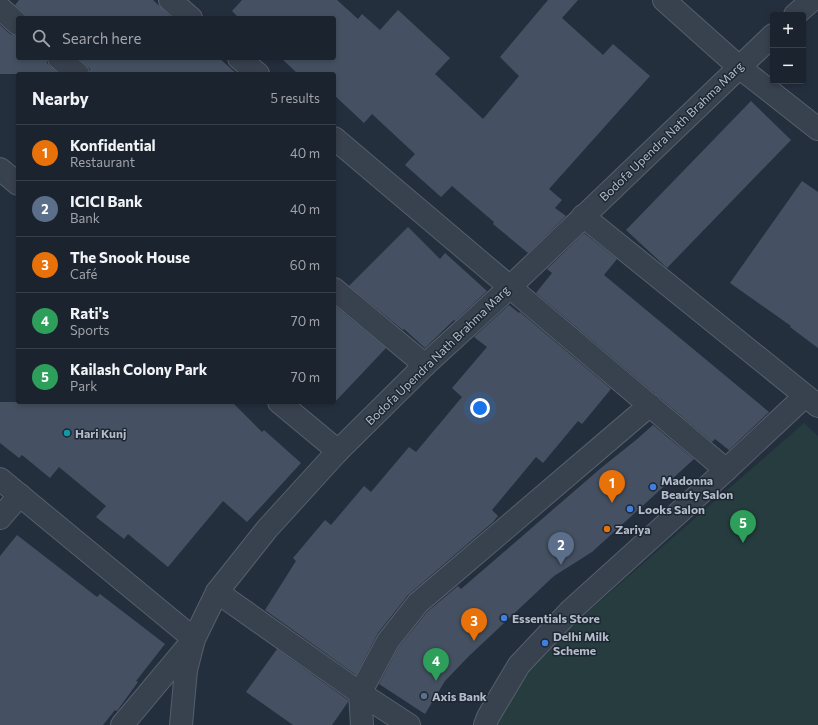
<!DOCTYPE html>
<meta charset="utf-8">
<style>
:root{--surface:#1b232e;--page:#242b36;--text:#f1f3f6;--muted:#a0a4aa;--line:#39404a;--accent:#8ab4f8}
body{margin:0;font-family:Commissioner,sans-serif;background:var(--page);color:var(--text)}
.controls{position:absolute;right:12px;top:12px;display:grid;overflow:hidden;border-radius:4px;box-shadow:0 2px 6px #0003}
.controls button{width:36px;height:36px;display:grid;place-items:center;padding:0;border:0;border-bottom:1px solid var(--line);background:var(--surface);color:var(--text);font:20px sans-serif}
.you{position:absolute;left:480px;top:408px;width:14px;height:14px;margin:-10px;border:3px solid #fff;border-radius:50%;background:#1a73e8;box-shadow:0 0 0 6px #1a73e833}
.badge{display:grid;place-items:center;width:26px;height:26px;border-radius:50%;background:var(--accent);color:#fff;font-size:13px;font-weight:700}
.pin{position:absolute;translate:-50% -33px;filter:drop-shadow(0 1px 2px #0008)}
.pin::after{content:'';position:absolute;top:21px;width:14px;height:12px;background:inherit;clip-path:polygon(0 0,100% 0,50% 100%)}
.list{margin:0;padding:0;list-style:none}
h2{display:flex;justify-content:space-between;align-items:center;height:52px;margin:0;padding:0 16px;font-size:17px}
h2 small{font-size:13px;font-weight:400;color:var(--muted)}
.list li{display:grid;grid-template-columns:26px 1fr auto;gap:12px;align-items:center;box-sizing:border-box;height:56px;padding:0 16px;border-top:1px solid var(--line)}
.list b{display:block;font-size:15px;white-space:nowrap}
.list p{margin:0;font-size:13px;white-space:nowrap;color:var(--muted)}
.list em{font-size:13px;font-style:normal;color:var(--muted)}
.icon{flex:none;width:22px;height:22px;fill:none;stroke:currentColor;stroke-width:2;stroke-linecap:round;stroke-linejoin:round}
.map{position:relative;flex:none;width:818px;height:725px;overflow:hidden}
.search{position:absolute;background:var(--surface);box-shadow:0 2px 6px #0003;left:16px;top:16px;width:320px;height:44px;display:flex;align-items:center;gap:10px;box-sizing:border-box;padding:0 14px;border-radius:4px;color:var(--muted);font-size:15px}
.panel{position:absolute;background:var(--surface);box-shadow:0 2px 6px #0003;left:16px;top:72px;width:320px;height:332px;border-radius:4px}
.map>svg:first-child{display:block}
.green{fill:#263c3f}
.building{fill:#455162}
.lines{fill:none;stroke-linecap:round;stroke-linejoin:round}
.minor-casing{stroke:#565f6c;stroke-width:24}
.minor{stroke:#38414e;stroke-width:22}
.culture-dot{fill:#0f9aa8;stroke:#1d2633;stroke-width:1.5}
.shop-dot{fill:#3f7fe0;stroke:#1d2633;stroke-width:1.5}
.food-dot{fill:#e8710a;stroke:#1d2633;stroke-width:1.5}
.service-dot{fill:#5c6f8a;stroke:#1d2633;stroke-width:1.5}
.labels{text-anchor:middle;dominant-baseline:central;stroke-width:3;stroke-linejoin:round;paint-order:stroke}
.street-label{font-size:12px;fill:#b4bcc9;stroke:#1d2633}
.poi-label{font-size:12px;font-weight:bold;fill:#b4bcc9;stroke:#1d2633;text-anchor:start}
</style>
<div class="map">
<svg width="818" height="725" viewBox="0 0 818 725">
<rect width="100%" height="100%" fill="#242f3e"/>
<path class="green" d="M804,423l14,13v289h-320l3,-14 43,-61z"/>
<g class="building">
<path d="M19,0h134l19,18h-143l-14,-13z"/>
<path d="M242,0h95l21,19 4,-5 18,16 18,-20 52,48 -15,16 48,45 36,-43 -19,-19 48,-57h30l-16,18 41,37 10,-11 37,32 -101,113 13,11 -7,8 11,8 -38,37 -35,-29 1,-2 -42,-36 -11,11 -36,-32 10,-11 -43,-40 -8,9 -30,-28v-21h-36l-17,-16h53v-40h-95l-7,-7z"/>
<path d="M0,25l10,9 8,2v22h29v5l4,4 8,7h-59z"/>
<path d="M78,58h141l18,16h-147v-5l-4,-4z"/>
<path d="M751,101l40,39 -124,128 -41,-38z"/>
<path d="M802,181l16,11v156l-28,-21 1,-1 -61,-43z"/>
<path d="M408,227l32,32 5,-6 42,38 -32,30 -1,-1 -29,28 -21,-19 -1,1 -54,-44z"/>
<path d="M584,233l33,26 -13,16 165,137 -40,38 -14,-11 -3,3 -176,-149 16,-20 -5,-4z"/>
<path d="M334,305l52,43 -52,55z"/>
<path d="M509,305l10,8 1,-1 91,77 -29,35 -4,-3 -35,42 -7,-6 -44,53 6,6 -5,6 -85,73 -30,38 -22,42 -91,-65 31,-49 -3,-3 32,-38 6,5 33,-39 7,6 38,-45 7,5 46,-55 -10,-9 35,-41 -13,-10z"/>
<path d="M0,402h232l30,30 2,-2 37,33 -54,59 -24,-21 -55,66 -40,-33 -4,5 -28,-22 10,-11 -47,-39 -9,11 -28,-23 -3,3 -19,-15z"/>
<path d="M653,425l41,34 -102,93 -38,24 -85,80 -24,25 -20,33 -46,-30 19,-36 29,-36 31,-26 3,3 140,-121 35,-28z"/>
<path d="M17,535l80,62 3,-3 65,50 -29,37 2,1 -21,29 -2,-1 -12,15h-103v-169z"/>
<path d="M277,649l71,51v2l-16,23h-39l-47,-33z"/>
</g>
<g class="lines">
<g class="minor-casing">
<g id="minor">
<path d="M170,0l21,18"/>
<path d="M664,0l75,67 79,62"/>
<path d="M0,8l18,16"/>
<path d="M795,15l17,-15"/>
<path d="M59,58l19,16"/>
<path d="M239,58l19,16"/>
<path d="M334,138l392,332"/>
<path d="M0,169l18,15"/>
<path d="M583,216l235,190"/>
<path d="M334,289l91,76"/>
<path d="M279,402l59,49"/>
<path d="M0,479l194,160 -72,86"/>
<path d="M0,518l20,-23"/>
<path d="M217,592l143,101 49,32"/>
<path d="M181,725l5,-55 8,-31 23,-47 50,-63 71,-78 87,-86 85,-78 263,-252"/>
<path d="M362,725l-2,-32 28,-52 30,-38 232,-198"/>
<path d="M485,725l3,-8 31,-52 50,-53 157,-142 79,-74"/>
</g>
</g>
<use href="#minor" class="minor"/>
</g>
<circle class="culture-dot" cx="67" cy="433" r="4"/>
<g class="shop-dot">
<circle cx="653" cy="487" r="4"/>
<circle cx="630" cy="509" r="4"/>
<circle cx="504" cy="618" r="4"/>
<circle cx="545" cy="643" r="4"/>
</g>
<circle class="food-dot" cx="607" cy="529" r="4"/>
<circle class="service-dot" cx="424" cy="696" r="4"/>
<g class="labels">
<g class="street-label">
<text transform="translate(671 131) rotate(-44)">Bodofa Upendra Nath Brahma Marg</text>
<text transform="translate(437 355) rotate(-44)">Bodofa Upendra Nath Brahma Marg</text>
</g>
<g class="poi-label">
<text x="75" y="433">Hari Kunj</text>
<text x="661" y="480">Madonna<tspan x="661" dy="14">Beauty Salon</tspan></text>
<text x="638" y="509">Looks Salon</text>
<text x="615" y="529">Zariya</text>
<text x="512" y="618">Essentials Store</text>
<text x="553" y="636">Delhi Milk<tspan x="553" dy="14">Scheme</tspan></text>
<text x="432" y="696">Axis Bank</text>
</g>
</g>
</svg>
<div class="controls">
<button>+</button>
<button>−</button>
</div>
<div class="you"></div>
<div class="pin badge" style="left:612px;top:503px;background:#e8710a">1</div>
<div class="pin badge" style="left:561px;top:565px;background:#5c6f8a">2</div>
<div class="pin badge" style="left:474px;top:641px;background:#e8710a">3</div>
<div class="pin badge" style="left:436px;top:681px;background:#2e9e5b">4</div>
<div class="pin badge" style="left:743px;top:543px;background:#2e9e5b">5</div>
<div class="search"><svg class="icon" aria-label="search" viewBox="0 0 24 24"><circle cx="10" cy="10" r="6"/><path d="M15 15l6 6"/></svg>Search here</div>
<section class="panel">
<h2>Nearby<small>5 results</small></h2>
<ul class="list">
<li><span class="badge" style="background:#e8710a">1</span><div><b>Konfidential</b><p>Restaurant</p></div><em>40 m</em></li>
<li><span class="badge" style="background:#5c6f8a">2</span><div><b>ICICI Bank</b><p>Bank</p></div><em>40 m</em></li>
<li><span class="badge" style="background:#e8710a">3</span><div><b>The Snook House</b><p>Café</p></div><em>60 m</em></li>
<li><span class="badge" style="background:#2e9e5b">4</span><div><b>Rati's</b><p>Sports</p></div><em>70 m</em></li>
<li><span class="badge" style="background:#2e9e5b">5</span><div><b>Kailash Colony Park</b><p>Park</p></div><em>70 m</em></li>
</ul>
</section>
</div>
